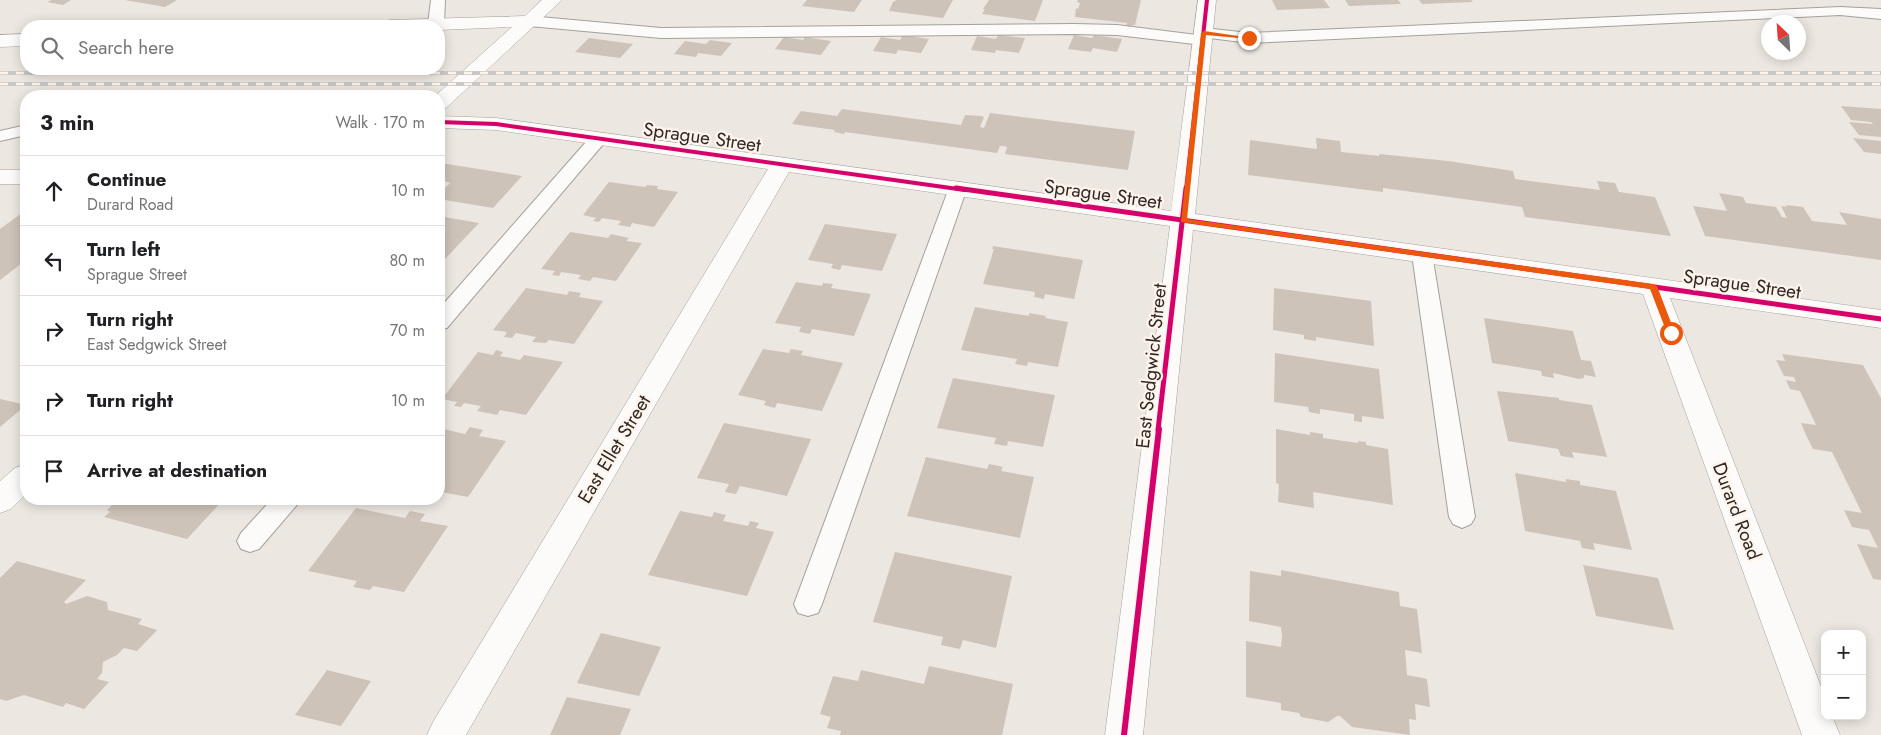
<!DOCTYPE html>
<meta charset="utf-8">
<style>
:root{--surface:#fff;--page:#f2f2f2;--text:#202124;--muted:#757577;--line:#e0e0e0}
body{margin:0;font-family:Jost,sans-serif;background:var(--page);color:var(--text)}
.controls{position:absolute;right:15px;bottom:15px;display:grid;overflow:hidden;border-radius:10px;box-shadow:0 2px 12px #0003}
.controls button{width:45px;height:45px;display:grid;place-items:center;padding:0;border:0;border-bottom:1px solid var(--line);background:var(--surface);color:var(--text);font:25px sans-serif}
.compass{position:absolute;left:1761px;top:15px;width:45px;height:45px;border-radius:50%;background:var(--surface);box-shadow:0 2px 12px #0003;rotate:335deg}
.stop{position:absolute;width:15px;height:15px;margin:-11px;border:4px solid #ea580c;border-radius:50%;background:#fff}
.stop.end{background:#ea580c;border-color:#fff;box-shadow:0 1px 5px #0008}
.list{margin:0;padding:0;list-style:none}
h2{display:flex;justify-content:space-between;align-items:center;height:65px;margin:0;padding:0 20px;font-size:21px}
h2 small{font-size:16px;font-weight:400;color:var(--muted)}
.list li{display:grid;grid-template-columns:32px 1fr auto;gap:15px;align-items:center;box-sizing:border-box;height:70px;padding:0 20px;border-top:1px solid var(--line)}
.list b{display:block;font-size:19px;white-space:nowrap}
.list p{margin:0;font-size:16px;white-space:nowrap;color:var(--muted)}
.list em{font-size:16px;font-style:normal;color:var(--muted)}
.icon{flex:none;width:28px;height:28px;fill:none;stroke:currentColor;stroke-width:2;stroke-linecap:round;stroke-linejoin:round}
.map{position:relative;flex:none;width:1881px;height:735px;overflow:hidden}
.search{position:absolute;background:var(--surface);box-shadow:0 2px 12px #0003;left:20px;top:20px;width:425px;height:55px;display:flex;align-items:center;gap:12px;box-sizing:border-box;padding:0 18px;border-radius:20px;color:var(--muted);font-size:19px}
.panel{position:absolute;background:var(--surface);box-shadow:0 2px 12px #0003;left:20px;top:90px;width:425px;height:415px;border-radius:20px}
.map>svg:first-child{display:block}
.building{fill:#cec3b9}
.lines{fill:none;stroke-linecap:round;stroke-linejoin:round}
.lane-casing{stroke:#a4a09b;stroke-width:2}
.street-casing{stroke:#a4a09b;stroke-width:1}
.lane{fill:#fcfbfa;fill-rule:evenodd}
.street{fill:#fcfbfa;fill-rule:evenodd}
.rail-casing{stroke:#c9c8c6;stroke-width:4}
.rail{stroke:#fef4eb;stroke-width:2.5;stroke-dasharray:8;stroke-linecap:butt}
.cycleway-far2-casing{stroke:#fef4eb;stroke-width:6}
.cycleway-far1-casing{stroke:#fef4eb;stroke-width:8}
.cycleway-casing{stroke:#fef4eb;stroke-width:9}
.cycleway-far2{stroke:#d6006c;stroke-width:4}
.cycleway-far1{stroke:#d6006c;stroke-width:5}
.cycleway{stroke:#d6006c;stroke-width:6}
.route{fill:#ea580c}
.labels{text-anchor:middle;dominant-baseline:central;stroke-width:4.5;stroke-linejoin:round;paint-order:stroke}
.street-label{font-size:19px;fill:#2e2925;stroke:#fef4eb}
</style>
<div class="map">
<svg width="1881" height="735" viewBox="0 0 1881 735">
<rect width="100%" height="100%" fill="#ede7e1"/>
<g class="building">
<path d="M52,0h19l-8,5 -16,-3z"/>
<path d="M125,0h52l-12,7z"/>
<path d="M807,0h55l-8,12 -52,-6z"/>
<path d="M897,0h56l-10,18 -54,-7 4,-9z"/>
<path d="M989,0h54l-8,21 -53,-7 3,-5h-2z"/>
<path d="M1078,0h63l-6,25h-3v3l-6,-1 1,-4 -52,-6 1,-9 2,1 2,-6 -3,-1z"/>
<path d="M1272,0h52l6,8 -53,2z"/>
<path d="M1345,0h53l3,4 -52,2z"/>
<path d="M1419,0h52l2,2 -51,2z"/>
<path d="M903,35l26,4 -8,14 -23,-3 -2,4 -23,-3 8,-14 19,3z"/>
<path d="M998,35l27,3 -6,15 -23,-3 -1,3 -24,-3 6,-14 19,3z"/>
<path d="M1074,35l18,3 2,-3 28,4 -5,13 -24,-4 -2,4 -23,-3z"/>
<path d="M784,37l19,3 2,-3 26,4 -10,14 -46,-6z"/>
<path d="M589,38l44,6 -13,14 -45,-6z"/>
<path d="M710,40l22,3 -11,13 -23,-3 -2,4 -22,-3 11,-13 21,3z"/>
<path d="M1841,106l40,3v28l-22,-2 -10,-13 24,2 -2,-2 -20,-2z"/>
<path d="M842,109l119,16 4,-10 16,1 3,1 -4,10 4,1 6,-15 145,18 -7,39 -123,-16 2,-7 -4,-1h-3l-3,7 -152,-21 -1,2 -10,-2 1,-2 -43,-6 9,-13 36,5z"/>
<path d="M1316,138l24,3 1,11 38,4v-2l69,7 65,10 2,8 85,11 -3,-9 18,2 4,9 36,5 16,39 -146,-19 -3,-10 -139,-19v4l-135,-17 2,-35 67,9z"/>
<path d="M1853,138l28,3v13l-17,-2z"/>
<path d="M441,163l81,13 -29,32 -54,-9v-5l11,-11 -7,-3 3,-2 -7,-1v-11z"/>
<path d="M609,182l36,5 2,-2 11,1 -1,3 21,3 -24,35 -22,-4 -2,4 -12,-2 3,-4 -19,-3 -3,4 -6,-1 3,-3 -13,-3z"/>
<path d="M1719,193l24,4 3,6 30,4 6,10 5,1 -6,-12 6,1 -1,-2 17,2 9,14 35,4 -8,-13 42,7v41l-176,-24 -12,-30 34,5z"/>
<path d="M26,210v50l-26,20v-51z"/>
<path d="M439,216l40,7 -34,36 -6,-2z"/>
<path d="M825,224l72,10 -15,37 -40,-6 -2,5 -9,-2 2,-4 -25,-4z"/>
<path d="M570,232l38,6 3,-4 18,4 -3,3 16,2 -26,38 -23,-4 -3,4 -12,-2 3,-4 -20,-3 -2,4 -7,-1 3,-4 -14,-2z"/>
<path d="M993,246l90,14 -9,39 -29,-5 -1,5 -10,-2 1,-5 -52,-8 11,-35h-2z"/>
<path d="M796,282l26,4 1,-3 10,1 -2,4 40,6 -17,42 -42,-7 -2,5 -11,-2 2,-5 -26,-4z"/>
<path d="M526,288l41,7 2,-4 12,2 -2,4 24,4 -29,43 -25,-4 -3,3 -14,-1 4,-5 -20,-4 -4,5 -8,-1 3,-5 -14,-2z"/>
<path d="M1274,288l97,13 3,45 -58,-9v4l-12,-2v-4l-31,-5z"/>
<path d="M975,307l54,9v-3l17,3 -1,2 23,4 -10,45 -30,-5 -1,4 -12,-2 2,-5 -56,-9z"/>
<path d="M1484,318l89,13 8,29 10,1 5,16 -12,-2v3l-5,1 -26,-6 1,5 -12,-2 -1,-5 -49,-8z"/>
<path d="M763,349l26,4 2,-4 12,2 -2,4 42,8 -21,48 -45,-8 -2,5 -11,-3 2,-4 -28,-6z"/>
<path d="M496,350l7,2 -3,4 20,4 4,-5 39,7 -37,53 -26,-5 -3,5 -20,-4 4,-5 -17,-3 -3,4 -7,-1 3,-4 -15,-3 36,-47 15,3z"/>
<path d="M1275,353l104,16 5,50 -22,-3v6l-8,-1v-7l-34,-5v5l-11,-2 -1,-5 -34,-5z"/>
<path d="M1782,354l81,11 18,33v182l-8,-1 -16,-35 21,4 -9,-18 -17,-3 -8,-17 18,3 -30,-61 -19,-3 -7,-14 -5,-12 15,2 -16,-34 -10,-2 -4,-9 10,2 -2,-5 -10,-1 -8,-16 9,1z"/>
<path d="M953,378l102,17 -12,52 -35,-6 -1,5 -13,-2 2,-6 -59,-10z"/>
<path d="M1497,391l62,7v2l33,5 15,52 -35,-5 2,6 -13,-2 -3,-7 -50,-8z"/>
<path d="M0,399l26,6 -26,22z"/>
<path d="M724,423l87,16 -24,57 -47,-10 -4,8 -11,-2 4,-8 -32,-6z"/>
<path d="M470,427l13,3 -4,6 27,5 -38,56 -27,-5 -2,3v-67l26,6z"/>
<path d="M1276,429l34,6v-3l13,2v4l35,5v-2l8,1v3l22,4 5,56 -80,-13 1,16 -36,-6 1,-18 -3,-1z"/>
<path d="M926,457l61,12 2,-5 14,3 -2,4 33,6 -14,61 -113,-22z"/>
<path d="M1515,473l51,9v-3l14,2v4l36,6 16,59 -39,-7 2,7 -13,-2 -2,-7 -55,-10z"/>
<path d="M118,499h106l-37,40 -83,-22 6,-5 -3,-2z"/>
<path d="M356,508l49,10 5,-7 15,3 -5,7 28,5 -44,66 -31,-6 -3,4 -17,-3 4,-6 -49,-10z"/>
<path d="M680,511l32,6 2,-5 12,3 -3,6 25,5 2,-5 9,2 -3,5 18,4 -27,64 -99,-21z"/>
<path d="M895,552l117,24 -16,72 -33,-8 -3,9 -19,-4 2,-8 -70,-15z"/>
<path d="M17,561l69,19 -22,22 2,2 21,-8 20,6 1,8 34,9 -4,5 19,6 -20,21 -13,-3 -7,7 -14,7 -1,11 -5,6 12,3 -25,27 -18,-6 -3,4 -39,-12 -18,6 -6,-2v-121z"/>
<path d="M1583,565l75,13 16,52 -78,-14z"/>
<path d="M1281,570l118,22 1,14 17,3 5,44 -17,-3 2,25 20,4 3,28 -15,-3 1,16 -7,-1 1,16 -58,-8 -12,-11h-3l-9,6 -27,-5 -2,-4 -18,-3v-7l-35,-6v-56l35,6 1,-11 -1,-9 -32,-6 1,-50 31,5z"/>
<path d="M601,633l60,14 -22,49 -62,-13z"/>
<path d="M929,666l84,18 -11,51h-162l1,-4 -14,-3 4,-11 -11,-3 13,-38 25,5 3,-11 63,14z"/>
<path d="M327,670l44,11 -30,45 -46,-11z"/>
<path d="M567,697l64,12 -11,26h-70z"/>
</g>
<g class="lines">
<g class="lane-casing">
<g id="lane">
<path d="M431,0h14l-1,24 -3,3 -11,-1 -2,-2z"/>
<path d="M1840,7l41,2v10l-41,-4 -591,28 -39,-5 1,2 -2,3 -6,2 -86,-10 -43,-1 -413,4 -132,-12 -5,-2 -3,-3 3,-3 5,-2 132,12 413,-4 43,1 80,10 -1,-2 3,-3 5,-2 45,5z"/>
<path d="M26,125v10l-26,6v-10z"/>
<path d="M599,133l6,1 3,4 -3,4 -158,186 -8,2v-21l154,-175z"/>
<path d="M958,182l7,2 2,4 -145,416 -4,9 -10,3 -10,-3 -4,-9 155,-416 2,-4z"/>
<path d="M1422,248l7,1 3,5 43,263 -4,7 -9,4 -9,-4 -4,-7 -37,-263 3,-5z"/>
<path d="M272,499h28l-4,7 -37,43 -9,3 -9,-3 -4,-8 4,-8z"/>
</g>
</g>
<g class="street-casing">
<g id="street">
<path d="M542,0h20l-116,108 -7,2v-14h-4l77,-69 -73,3v-4h-58l2,-4 7,-2 135,-4z"/>
<path d="M1198,0h18l-21,214 686,96v18l-211,-30 155,399v19h7l8,19h-38l-159,-441 -450,-64 -50,505h-38l65,-509 -381,-54 -323,563h-39l6,-13 335,-553 -272,-39 -57,-2v-12l57,2 675,93z"/>
<path d="M26,34v12l-26,1v-12z"/>
<rect x="0" y="170" width="26" height="14"/>
<path d="M26,464v30l-15,15 -11,4v-32l15,-13z"/>
</g>
</g>
<use href="#lane" class="lane"/>
<use href="#street" class="street"/>
<g class="rail-casing">
<g id="rail">
<path d="M0,73h1881"/>
<path d="M0,84h1881"/>
</g>
</g>
<use href="#rail" class="rail"/>
<g class="cycleway-far2-casing">
<g id="cycleway-far2">
<path d="M439,122l57,2 469,66"/>
<path d="M1186,190l21,-190"/>
</g>
</g>
<g class="cycleway-far1-casing">
<g id="cycleway-far1">
<path d="M956,188l925,131"/>
<path d="M1158,430l28,-242"/>
</g>
</g>
<g class="cycleway-casing">
<path id="cycleway" d="M1124,735l35,-306"/>
</g>
<use href="#cycleway-far2" class="cycleway-far2"/>
<use href="#cycleway-far1" class="cycleway-far1"/>
<use href="#cycleway" class="cycleway"/>
</g>
<path class="route" d="M1204,31l48,7 -3,1 -43,-4 -19,184 466,65 4,2 18,47 -1,2 -3,1 -4,-3 -17,-44 -469,-67 20,-189z"/>
<g class="labels">
<g class="street-label">
<text transform="translate(702 137) rotate(8)">Sprague Street</text>
<text transform="translate(1103 194) rotate(8)">Sprague Street</text>
<text transform="translate(1742 284) rotate(8)">Sprague Street</text>
<text transform="translate(1151 366) rotate(-84)">East Sedgwick Street</text>
<text transform="translate(614 449) rotate(-59)">East Ellet Street</text>
<text transform="translate(1737 511) rotate(69)">Durard Road</text>
</g>
</g>
</svg>
<div class="controls">
<button>+</button>
<button>−</button>
</div>
<svg class="compass" viewBox="-18 -18 36 36"><path d="M0-13l5 13h-10z" fill="#e53935"/><path d="M0 13l5-13h-10z" fill="#757577"/></svg>
<div class="stop" style="left:1671px;top:333px"></div>
<div class="stop end" style="left:1249px;top:38px"></div>
<div class="search"><svg class="icon" aria-label="search" viewBox="0 0 24 24"><circle cx="10" cy="10" r="6"/><path d="M15 15l6 6"/></svg>Search here</div>
<section class="panel">
<h2>3 min<small>Walk · 170 m</small></h2>
<ul class="list">
<li><svg class="icon" aria-label="ahead" viewBox="0 0 24 24"><path d="M12 20V5M6 11l6-6 6 6"/></svg><div><b>Continue</b><p>Durard Road</p></div><em>10 m</em></li>
<li><svg class="icon" aria-label="left" viewBox="0 0 24 24"><path d="M17 20v-9H6M10 6l-5 5 5 5"/></svg><div><b>Turn left</b><p>Sprague Street</p></div><em>80 m</em></li>
<li><svg class="icon" aria-label="right" viewBox="0 0 24 24"><path d="M7 20v-9h11M14 6l5 5-5 5"/></svg><div><b>Turn right</b><p>East Sedgwick Street</p></div><em>70 m</em></li>
<li><svg class="icon" aria-label="right" viewBox="0 0 24 24"><path d="M7 20v-9h11M14 6l5 5-5 5"/></svg><div><b>Turn right</b></div><em>10 m</em></li>
<li><svg class="icon" aria-label="arrive" viewBox="0 0 24 24"><path d="M6 21V4h12l-3 4 3 4H6"/></svg><div><b>Arrive at destination</b></div></li>
</ul>
</section>
</div>
